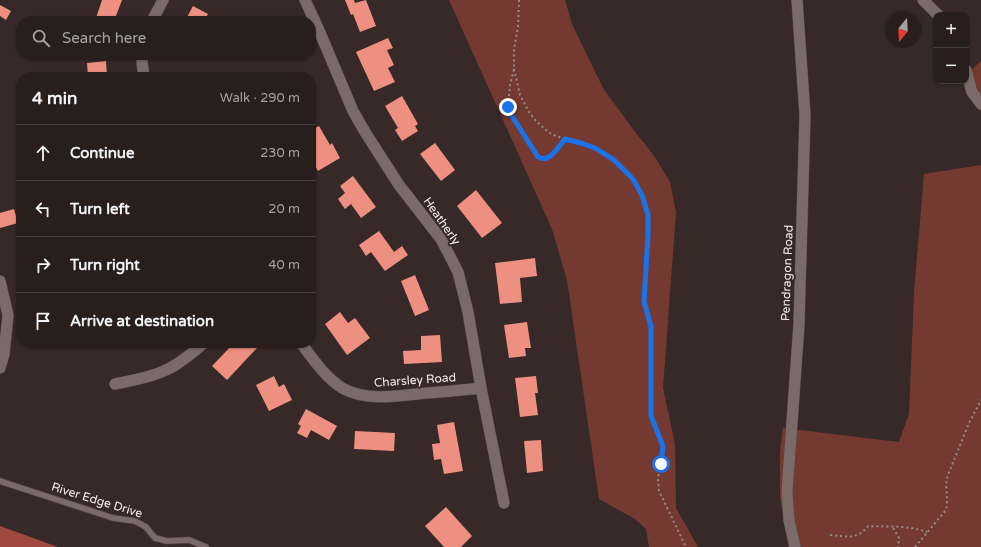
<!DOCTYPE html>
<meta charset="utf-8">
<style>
:root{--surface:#281f1d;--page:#342c2a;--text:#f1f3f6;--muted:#a5a2a4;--line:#443d3b}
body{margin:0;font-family:"Varela Round",sans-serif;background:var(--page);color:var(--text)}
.controls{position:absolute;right:12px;top:12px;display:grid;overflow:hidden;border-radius:8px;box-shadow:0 1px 3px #0004}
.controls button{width:36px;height:36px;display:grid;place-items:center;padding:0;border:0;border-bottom:1px solid var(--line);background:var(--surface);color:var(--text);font:20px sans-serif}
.compass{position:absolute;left:885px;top:12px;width:36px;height:36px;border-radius:50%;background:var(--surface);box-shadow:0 1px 3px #0004;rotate:198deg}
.stop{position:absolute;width:12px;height:12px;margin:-9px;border:3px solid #1a73e8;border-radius:50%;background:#fff}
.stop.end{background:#1a73e8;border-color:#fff;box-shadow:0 1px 4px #0008}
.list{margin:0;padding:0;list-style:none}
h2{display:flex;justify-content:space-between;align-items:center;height:52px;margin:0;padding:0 16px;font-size:17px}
h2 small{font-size:13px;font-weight:400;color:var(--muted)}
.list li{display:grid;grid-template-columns:26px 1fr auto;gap:12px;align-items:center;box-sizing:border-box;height:56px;padding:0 16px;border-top:1px solid var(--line)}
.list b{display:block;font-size:15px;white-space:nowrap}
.list em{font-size:13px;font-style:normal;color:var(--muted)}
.icon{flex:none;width:22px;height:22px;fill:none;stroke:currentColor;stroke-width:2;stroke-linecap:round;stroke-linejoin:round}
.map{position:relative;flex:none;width:981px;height:547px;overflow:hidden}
.search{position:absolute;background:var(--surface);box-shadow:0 1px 3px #0004;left:16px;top:16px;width:300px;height:44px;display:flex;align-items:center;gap:10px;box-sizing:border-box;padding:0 14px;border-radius:16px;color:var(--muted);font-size:15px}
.panel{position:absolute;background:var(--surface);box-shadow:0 1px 3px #0004;left:16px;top:72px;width:300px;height:276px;border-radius:16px}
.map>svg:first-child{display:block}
.green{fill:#743a32}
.water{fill:#a0493e}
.building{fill:#ed8f81}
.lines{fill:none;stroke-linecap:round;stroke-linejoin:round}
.service-casing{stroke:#514745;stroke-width:7}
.minor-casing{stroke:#514745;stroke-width:12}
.tertiary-casing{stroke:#514745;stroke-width:12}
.path{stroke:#968c8a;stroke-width:2;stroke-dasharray:2 3;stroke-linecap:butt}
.service{stroke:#7a6b68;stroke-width:5.5}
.minor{stroke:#7a6b68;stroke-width:11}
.tertiary{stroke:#7a6b68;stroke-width:11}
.route{stroke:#1a73e8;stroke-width:5}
.labels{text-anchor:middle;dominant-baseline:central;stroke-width:4;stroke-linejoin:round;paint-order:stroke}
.street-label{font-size:12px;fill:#f6edec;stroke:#362927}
</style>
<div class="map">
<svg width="981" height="547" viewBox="0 0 981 547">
<rect width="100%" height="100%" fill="#362927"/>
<g class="green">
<path d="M449,0h116l7,24 31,64 29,40 23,29 15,25 6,30 -13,176 12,56 1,64 22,39h-49l-3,-18 -11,-10 -36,-20 -32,-219 -15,-51z"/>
<path d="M981,61v50l-2,-3 -7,-39z"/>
<path d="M981,165v382h-192l-9,-49v-46l3,-24 116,14 10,-28 5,-121 10,-119z"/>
</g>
<path class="water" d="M0,526l58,21h-58z"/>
<g class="building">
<path d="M102,0h20l-8,21h-19z"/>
<path d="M345,0h9l1,3 11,-3 10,26 -16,6 -7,-18 -2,1z"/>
<path d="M0,5l11,6 -5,9 -6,-4z"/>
<path d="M193,6l15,8 -4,7h-19z"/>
<path d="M388,38l5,10 -6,2 7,15 -6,3 7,14 -21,9 -18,-39z"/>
<path d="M106,61l1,16h-19l-1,-14z"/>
<path d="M402,96l16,28 -3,2 3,5 -16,10 -7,-11 3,-2 -13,-22z"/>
<path d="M319,126l11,19 2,-2 8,15 -22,13 -7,-12v-29z"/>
<path d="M435,143l20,27 -14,11 -21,-27z"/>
<path d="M353,176l23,31 -15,11 -10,-14 -6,5 -7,-10 7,-6 -5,-7z"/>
<path d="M476,190l26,33 -20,15 -25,-32z"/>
<path d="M14,209l4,14 -18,5v-15z"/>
<path d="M379,231l15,21 8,-6 6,9 -23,16 -14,-19 -5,4 -7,-11z"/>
<path d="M535,258l2,18 -17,2 2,24 -22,2 -5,-41z"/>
<path d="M415,275l14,35 -14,6 -14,-35z"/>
<path d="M340,312l8,11 7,-5 15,20 -23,17 -22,-31z"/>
<path d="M527,322l4,26h-6l1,8 -17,2 -5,-33z"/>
<path d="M440,335l2,27 -38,2 -1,-13 18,-1v-14z"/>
<path d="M234,343h18l5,5 -30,32 -15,-14z"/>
<path d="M274,376l5,11 5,-3 8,16 -23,11 -13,-26z"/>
<path d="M536,376l2,17h-3l3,22 -18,2 -5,-39z"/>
<path d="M306,409l31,17 -8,14 -18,-10 -4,8 -10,-5 4,-7 -3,-2z"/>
<path d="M454,422l9,49 -19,3 -3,-15 -7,1 -2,-16 8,-1 -3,-18z"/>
<path d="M355,431l40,2 -1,18 -40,-2z"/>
<path d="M541,440l2,31 -16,2 -3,-32z"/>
<path d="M446,507l26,29 -11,11h-17l-19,-21z"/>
</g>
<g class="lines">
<g class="service-casing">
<path id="service" d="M0,481l113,37 22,3 11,6 9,11 12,3 22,-1 17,7"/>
</g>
<g class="minor-casing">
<g id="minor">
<path d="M305,0l13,28 35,83 12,21 34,53 42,54 17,33 10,40 13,76 23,115"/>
<path d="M923,0l15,15"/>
<path d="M152,21l11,-21"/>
<path d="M142,55v7l2,15"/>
<path d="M966,70l6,22 9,12"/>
<path d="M0,281l8,34 -4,39 -4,14"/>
<path d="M301,343c12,16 24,34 41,45 25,14 57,8 84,5 19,-1 37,-3 55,-5"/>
<path d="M115,384c18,-4 35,-6 51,-14 14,-6 26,-17 38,-27"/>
</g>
</g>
<g class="tertiary-casing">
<path id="tertiary" d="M795,547l-6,-27 -2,-28 12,-168 6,-209 -8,-115"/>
</g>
<g class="path">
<path d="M519,0l-1,27 -4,22v20l-4,16 -2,22 2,6 24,39 8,7c9,0 17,-13 23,-20"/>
<path d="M514,69l6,26 9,17 7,9 12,11 8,4 27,8 14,5 17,11 19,19 9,16 5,20 1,20 -5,67 8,24v90l12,30 -5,33 1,12 27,56"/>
<path d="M893,528l6,10 -1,9"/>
<path d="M830,535c17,1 26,6 38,-9 20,1 40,-1 59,6"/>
<path d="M915,547l31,-37c3,-12 -2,-23 2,-35l21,-52 12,-23"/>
</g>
<use href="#service" class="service"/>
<use href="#minor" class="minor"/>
<use href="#tertiary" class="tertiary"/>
</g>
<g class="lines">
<path class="route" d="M508,107l2,6 28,44c11,7 21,-11 27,-18l19,5 13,5 17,11 19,19 9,16 6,20v20l-4,67 7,24v90l12,30 -2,18"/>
</g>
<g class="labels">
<g class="street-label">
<text transform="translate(442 221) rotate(55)">Heatherly</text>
<text transform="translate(787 273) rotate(-88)">Pendragon Road</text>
<text transform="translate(415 380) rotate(-4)">Charsley Road</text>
<text transform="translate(97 500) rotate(17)">River Edge Drive</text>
</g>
</g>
</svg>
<div class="controls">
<button>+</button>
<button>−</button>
</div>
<svg class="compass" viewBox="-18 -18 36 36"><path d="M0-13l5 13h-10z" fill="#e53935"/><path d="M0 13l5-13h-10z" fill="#a5a2a4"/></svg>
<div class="stop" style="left:661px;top:464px"></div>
<div class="stop end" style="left:508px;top:107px"></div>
<div class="search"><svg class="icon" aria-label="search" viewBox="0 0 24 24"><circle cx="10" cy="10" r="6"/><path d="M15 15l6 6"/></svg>Search here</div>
<section class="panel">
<h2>4 min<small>Walk · 290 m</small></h2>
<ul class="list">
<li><svg class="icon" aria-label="ahead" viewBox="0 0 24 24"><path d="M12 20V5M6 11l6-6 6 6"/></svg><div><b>Continue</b></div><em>230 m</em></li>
<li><svg class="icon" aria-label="left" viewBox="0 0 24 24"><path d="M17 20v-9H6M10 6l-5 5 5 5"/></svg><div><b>Turn left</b></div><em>20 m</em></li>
<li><svg class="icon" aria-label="right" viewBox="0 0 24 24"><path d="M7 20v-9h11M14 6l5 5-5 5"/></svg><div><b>Turn right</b></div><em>40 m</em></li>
<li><svg class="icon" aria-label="arrive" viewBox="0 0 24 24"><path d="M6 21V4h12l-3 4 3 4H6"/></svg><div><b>Arrive at destination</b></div></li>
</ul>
</section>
</div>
